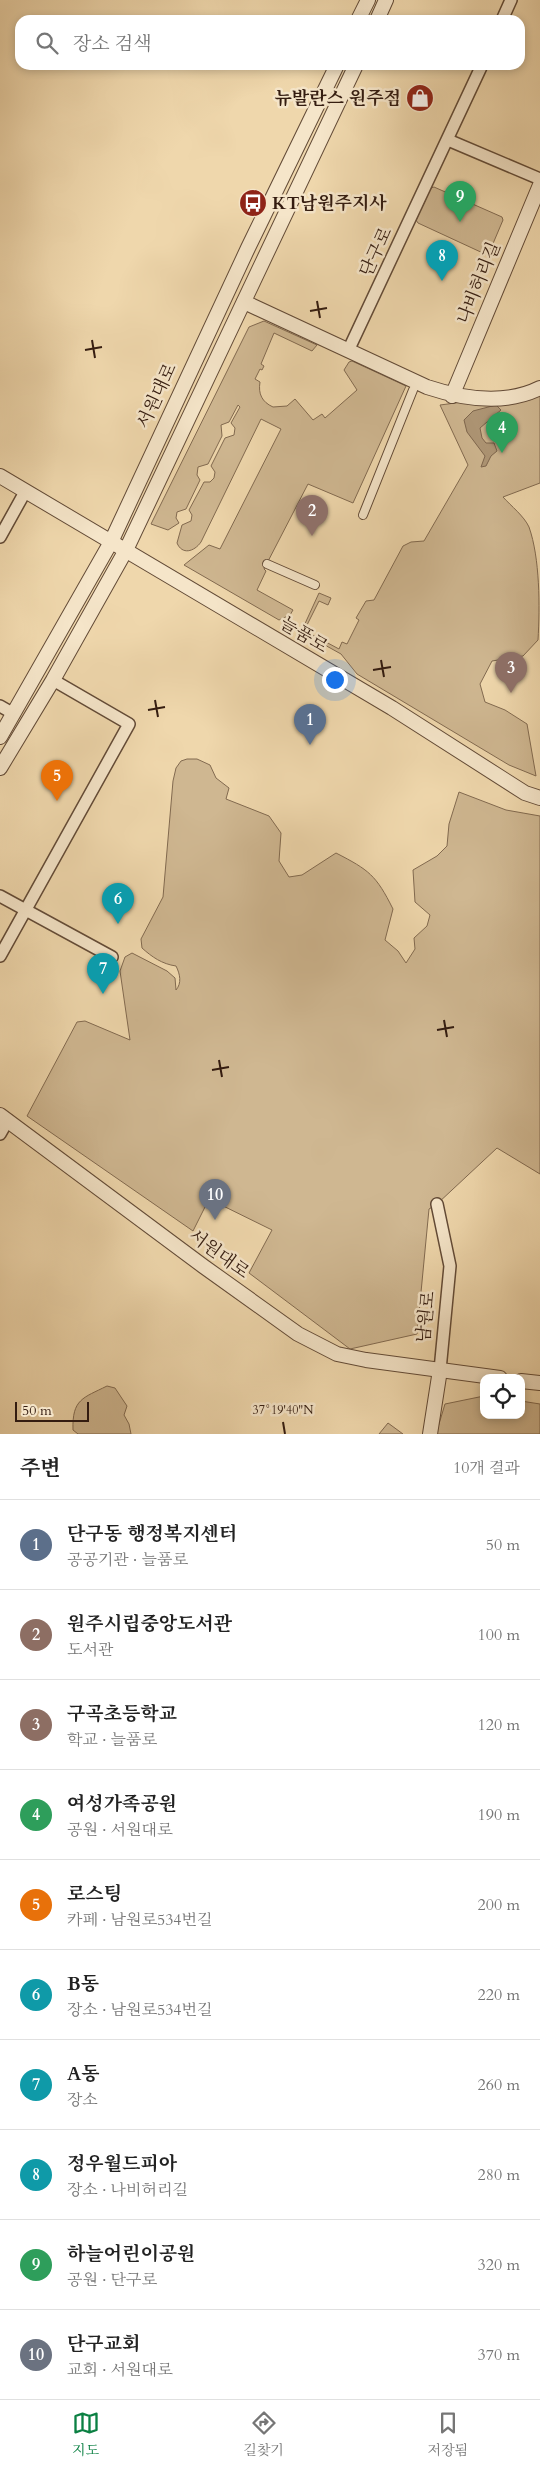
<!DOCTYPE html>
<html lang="ko">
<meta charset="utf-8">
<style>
:root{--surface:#fff;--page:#f6f6f6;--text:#222;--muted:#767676;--line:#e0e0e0;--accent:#0b8043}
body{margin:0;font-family:Cardo,"Noto Serif KR",serif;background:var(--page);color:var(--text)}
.controls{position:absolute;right:15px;bottom:15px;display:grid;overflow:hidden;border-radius:10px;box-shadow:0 2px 8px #0003}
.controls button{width:45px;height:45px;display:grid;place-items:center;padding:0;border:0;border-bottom:1px solid var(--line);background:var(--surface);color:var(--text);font:25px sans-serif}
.scale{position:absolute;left:15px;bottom:12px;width:74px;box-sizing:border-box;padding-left:5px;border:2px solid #341c10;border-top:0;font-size:14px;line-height:18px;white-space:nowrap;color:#341c10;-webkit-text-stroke:4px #f5e5c9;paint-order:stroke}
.you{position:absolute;left:334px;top:679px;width:18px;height:18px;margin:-12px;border:4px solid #fff;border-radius:50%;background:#1a73e8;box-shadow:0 0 0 8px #1a73e833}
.badge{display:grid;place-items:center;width:32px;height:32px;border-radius:50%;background:var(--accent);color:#fff;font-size:16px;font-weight:700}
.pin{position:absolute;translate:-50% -41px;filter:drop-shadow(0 1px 2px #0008)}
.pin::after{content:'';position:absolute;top:26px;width:18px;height:15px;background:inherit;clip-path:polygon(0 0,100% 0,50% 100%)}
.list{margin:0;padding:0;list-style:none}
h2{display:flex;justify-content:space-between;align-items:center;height:65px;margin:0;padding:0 20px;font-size:21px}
h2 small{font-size:16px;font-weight:400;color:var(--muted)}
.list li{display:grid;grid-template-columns:32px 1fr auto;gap:15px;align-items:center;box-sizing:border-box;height:90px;padding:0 20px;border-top:1px solid var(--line)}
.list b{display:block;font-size:19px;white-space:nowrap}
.list p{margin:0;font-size:16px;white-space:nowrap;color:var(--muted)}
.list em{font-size:16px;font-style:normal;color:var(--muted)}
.icon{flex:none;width:28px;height:28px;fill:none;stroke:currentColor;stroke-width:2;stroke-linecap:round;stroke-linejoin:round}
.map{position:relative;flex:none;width:540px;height:1434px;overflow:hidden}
.search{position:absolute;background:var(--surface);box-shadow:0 2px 8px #0003;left:15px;right:15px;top:15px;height:55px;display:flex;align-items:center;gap:12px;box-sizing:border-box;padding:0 18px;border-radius:15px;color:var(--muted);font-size:19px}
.sheet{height:965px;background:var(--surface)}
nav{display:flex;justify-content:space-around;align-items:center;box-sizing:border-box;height:70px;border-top:1px solid var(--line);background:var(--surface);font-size:14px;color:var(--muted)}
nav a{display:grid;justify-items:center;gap:2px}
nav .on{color:var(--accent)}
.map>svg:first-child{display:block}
.green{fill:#cfb791;stroke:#826a50}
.water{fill:#af9777;stroke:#7e664e}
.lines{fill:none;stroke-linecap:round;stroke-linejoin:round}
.pedestrian-casing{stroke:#634b37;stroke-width:10}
.minor-casing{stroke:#634b37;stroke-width:14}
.tertiary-casing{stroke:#634b37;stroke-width:16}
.pedestrian{stroke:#f5e5c9;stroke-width:8}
.minor{stroke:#f5e5c9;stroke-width:11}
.tertiary{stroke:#f5e5c9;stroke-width:14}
.ticks{fill:none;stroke:#341c10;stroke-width:2}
.labels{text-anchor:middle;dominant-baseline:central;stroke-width:5;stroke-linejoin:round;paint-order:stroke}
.poi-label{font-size:18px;font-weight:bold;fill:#341c10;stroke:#f5e5c9;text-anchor:end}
.street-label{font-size:18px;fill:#341c10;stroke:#f5e5c9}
.ticks-label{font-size:12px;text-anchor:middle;fill:#341c10;stroke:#f5e5c9;stroke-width:5;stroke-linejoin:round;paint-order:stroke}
</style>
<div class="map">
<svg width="540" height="1434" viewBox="0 0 540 1434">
<rect width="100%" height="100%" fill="#efd7ac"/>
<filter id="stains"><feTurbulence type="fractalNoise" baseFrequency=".004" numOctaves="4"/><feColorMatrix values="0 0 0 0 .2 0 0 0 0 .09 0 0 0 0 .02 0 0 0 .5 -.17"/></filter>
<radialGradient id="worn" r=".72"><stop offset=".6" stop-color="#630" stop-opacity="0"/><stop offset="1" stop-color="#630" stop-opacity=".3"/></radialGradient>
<g class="green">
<path d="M434,187l68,30 1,3 -14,33 -4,1 -67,-31 -2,-3 15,-32z"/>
<path d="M264,321l53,24 -5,6 -38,-18 -13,31 3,2 -2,4 -2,-1 -5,10 5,3c-2,12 2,20 13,25l14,-1 8,-7 18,21 9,-6 3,4 32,-28 -13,-20 5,-8 3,-1 54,25 -53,117 -45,-19 -44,85 2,2 -9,19 36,20 -3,5 -11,5 -95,-55 25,-20 11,4 61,-120 -20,-10 -60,123c-7,10 -19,13 -24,1l5,-18 9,-4 1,-6 -3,-5 15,-28h6l4,-4 1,-6 -4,-6 14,-28 9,-3 1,-7 -4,-5 9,-16 -2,-2 -9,17 -8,3 1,11 -14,28 -10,3 -1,8 3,5 -14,29 -9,3 -1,6 3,5 -11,7 -17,-6 98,-197z"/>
<path d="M540,392v91l-37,14c8,9 21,19 26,30 11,31 11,80 9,113l-15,16 -31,5 -12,23 5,18 20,8 22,14 9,52 -27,-11 -152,-91 -16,-20 -36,-20 -2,-6 16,-35 12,5 -3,7 -9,-4 -12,24 5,3 -3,5 30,16 3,-7 5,2 12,-24 -3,-2 10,-17 8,-1 29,-54 8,-4 13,-1 44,-76 -28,-60z"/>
<path d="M187,759h10l13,6 6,13 13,10 -3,11 43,17 12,17 -2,28 10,16 13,-2 34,-22c33,17 40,22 57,56l-8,31 13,11 8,12 9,-14 -1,-11 13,-12 3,-11 -15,-13 -2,-32 24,-14 10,-10 2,-22 10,-32 47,18 34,6v358l-43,-26 -60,56 -8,5 -12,125 -67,15 -101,-76 23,-43 -63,-31 -16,32 -166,-115 50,-94 8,-1 45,19 -10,-69 5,-14 7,-4 35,18 8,7 1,12c6,-7 4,-16 0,-24 -14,-2 -24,-9 -34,-18l-1,-9 22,-42 10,-116 3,-13 5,-7z"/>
<path d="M107,1386l8,2 12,18 -3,9 5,9 2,10h-53l-5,-4c-1,-31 10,-32 34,-44z"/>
<path d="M484,1396v19h37v-14l19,3v30h-104l9,-30z"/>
<path d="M388,1423l15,11h-24z"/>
</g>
<path class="water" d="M496,405l5,5 -21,18 2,10 4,5h8l3,8 -6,5 -5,10 -5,1 4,-11 -18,-24 -3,-12 9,-9z"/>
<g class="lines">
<g class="pedestrian-casing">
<g id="pedestrian">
<path d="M363,515l50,-125"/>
<path d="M267,564l48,21"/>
</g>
</g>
<g class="minor-casing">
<g id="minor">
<path d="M502,20l9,-20"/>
<path d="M448,140l92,39"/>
<path d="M348,351l134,-286"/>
<path d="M0,537l25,-45"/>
<path d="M0,706l14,8"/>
<path d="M0,896l112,61"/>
<path d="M0,956l129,-232 -76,-44"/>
<path d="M0,1134l8,-14"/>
<path d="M437,1204l13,62 -10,104"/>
</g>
</g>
<g class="tertiary-casing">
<g id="tertiary">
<path d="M358,20l10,-20"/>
<path d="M377,20l9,-20"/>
<path d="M244,302l183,85c36,12 77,19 113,1"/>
<path d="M452,396l88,-211"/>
<path d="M0,476l392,232 133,85 15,5"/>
<path d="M0,737l111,-195 137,-294 89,-183"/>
<path d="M0,768l53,-88 73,-130 230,-485"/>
<path d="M0,1115l203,151 95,68 39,20 29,6 134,18"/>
<path d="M521,1381l19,2"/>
<path d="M430,1434l10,-64"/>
</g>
</g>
<use href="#pedestrian" class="pedestrian"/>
<use href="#minor" class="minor"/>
<use href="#tertiary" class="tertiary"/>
</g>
<path class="ticks" d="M317,301l3,17M310,311l17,-3M92,340l3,18M85,350l17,-3M381,660l3,17M373,670l18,-3M155,700l3,17M148,710l17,-3M444,1020l3,17M437,1030l17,-3M219,1060l3,17M212,1070l17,-3M283,1422l2,12"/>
<defs>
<g id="shop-disc" transform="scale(1.4375)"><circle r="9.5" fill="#8f2418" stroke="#f5e5c9"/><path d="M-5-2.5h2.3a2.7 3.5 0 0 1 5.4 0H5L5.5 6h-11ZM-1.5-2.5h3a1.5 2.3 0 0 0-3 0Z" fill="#fff"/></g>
<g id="bus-disc" transform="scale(1.4375)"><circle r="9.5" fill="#8f2418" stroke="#f5e5c9"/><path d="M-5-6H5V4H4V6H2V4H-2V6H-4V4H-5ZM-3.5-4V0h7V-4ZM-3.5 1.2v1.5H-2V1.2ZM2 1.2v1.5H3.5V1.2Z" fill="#fff"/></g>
</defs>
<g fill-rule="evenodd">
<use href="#shop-disc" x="420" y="98"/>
<use href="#bus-disc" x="253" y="203"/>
</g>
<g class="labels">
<g class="poi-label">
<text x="401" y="98">뉴발란스 원주점</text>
<text x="272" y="203" text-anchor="start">KT남원주지사</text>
</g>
<g class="street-label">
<text transform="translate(376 252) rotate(-65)">단구로</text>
<text transform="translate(479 283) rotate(-68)">나비허리길</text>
<text transform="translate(157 396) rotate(-65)">서원대로</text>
<text transform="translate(304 635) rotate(31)">늘품로</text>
<text transform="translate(219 1254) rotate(36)">서원대로</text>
<text transform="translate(426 1317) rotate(-84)">남원로</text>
</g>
</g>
<g class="ticks-label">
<text x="283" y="1414">37°19'40"N</text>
</g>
<rect width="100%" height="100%" filter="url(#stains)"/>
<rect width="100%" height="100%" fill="url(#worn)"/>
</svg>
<div class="controls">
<button><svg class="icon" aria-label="locate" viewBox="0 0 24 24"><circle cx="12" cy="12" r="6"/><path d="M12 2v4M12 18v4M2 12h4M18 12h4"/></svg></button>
</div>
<div class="scale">50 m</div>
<div class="you"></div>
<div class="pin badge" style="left:310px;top:745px;background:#5c6f8a">1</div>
<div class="pin badge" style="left:312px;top:536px;background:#8d6e63">2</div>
<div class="pin badge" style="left:511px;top:693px;background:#8d6e63">3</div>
<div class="pin badge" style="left:502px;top:453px;background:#2e9e5b">4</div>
<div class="pin badge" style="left:57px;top:801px;background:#e8710a">5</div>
<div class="pin badge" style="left:118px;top:924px;background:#0f9aa8">6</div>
<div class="pin badge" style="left:103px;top:994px;background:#0f9aa8">7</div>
<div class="pin badge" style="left:442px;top:281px;background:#0f9aa8">8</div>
<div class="pin badge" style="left:460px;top:222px;background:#2e9e5b">9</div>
<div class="pin badge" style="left:215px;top:1220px;background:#6b7280">10</div>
<div class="search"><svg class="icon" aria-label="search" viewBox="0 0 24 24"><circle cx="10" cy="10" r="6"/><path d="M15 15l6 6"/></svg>장소 검색</div>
</div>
<section class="sheet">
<h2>주변<small>10개 결과</small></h2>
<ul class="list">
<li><span class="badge" style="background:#5c6f8a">1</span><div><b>단구동 행정복지센터</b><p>공공기관 · 늘품로</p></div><em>50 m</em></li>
<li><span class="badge" style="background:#8d6e63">2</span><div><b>원주시립중앙도서관</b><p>도서관</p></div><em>100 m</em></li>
<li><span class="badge" style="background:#8d6e63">3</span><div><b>구곡초등학교</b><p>학교 · 늘품로</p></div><em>120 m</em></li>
<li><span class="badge" style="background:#2e9e5b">4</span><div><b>여성가족공원</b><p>공원 · 서원대로</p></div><em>190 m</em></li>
<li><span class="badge" style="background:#e8710a">5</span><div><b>로스팅</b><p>카페 · 남원로534번길</p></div><em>200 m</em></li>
<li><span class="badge" style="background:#0f9aa8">6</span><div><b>B동</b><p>장소 · 남원로534번길</p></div><em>220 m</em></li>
<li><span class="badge" style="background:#0f9aa8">7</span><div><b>A동</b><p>장소</p></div><em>260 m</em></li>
<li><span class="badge" style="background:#0f9aa8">8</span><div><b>정우월드피아</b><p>장소 · 나비허리길</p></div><em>280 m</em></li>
<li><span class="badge" style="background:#2e9e5b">9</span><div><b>하늘어린이공원</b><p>공원 · 단구로</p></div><em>320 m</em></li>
<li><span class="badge" style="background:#6b7280">10</span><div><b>단구교회</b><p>교회 · 서원대로</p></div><em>370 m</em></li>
</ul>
</section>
<nav>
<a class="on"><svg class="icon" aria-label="map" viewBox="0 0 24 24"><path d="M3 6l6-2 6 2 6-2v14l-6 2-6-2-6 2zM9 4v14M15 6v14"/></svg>지도</a>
<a><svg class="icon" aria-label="directions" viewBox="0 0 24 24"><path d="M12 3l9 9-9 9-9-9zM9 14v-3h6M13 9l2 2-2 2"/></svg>길찾기</a>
<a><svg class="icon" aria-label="saved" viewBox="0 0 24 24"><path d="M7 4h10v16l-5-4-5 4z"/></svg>저장됨</a>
</nav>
